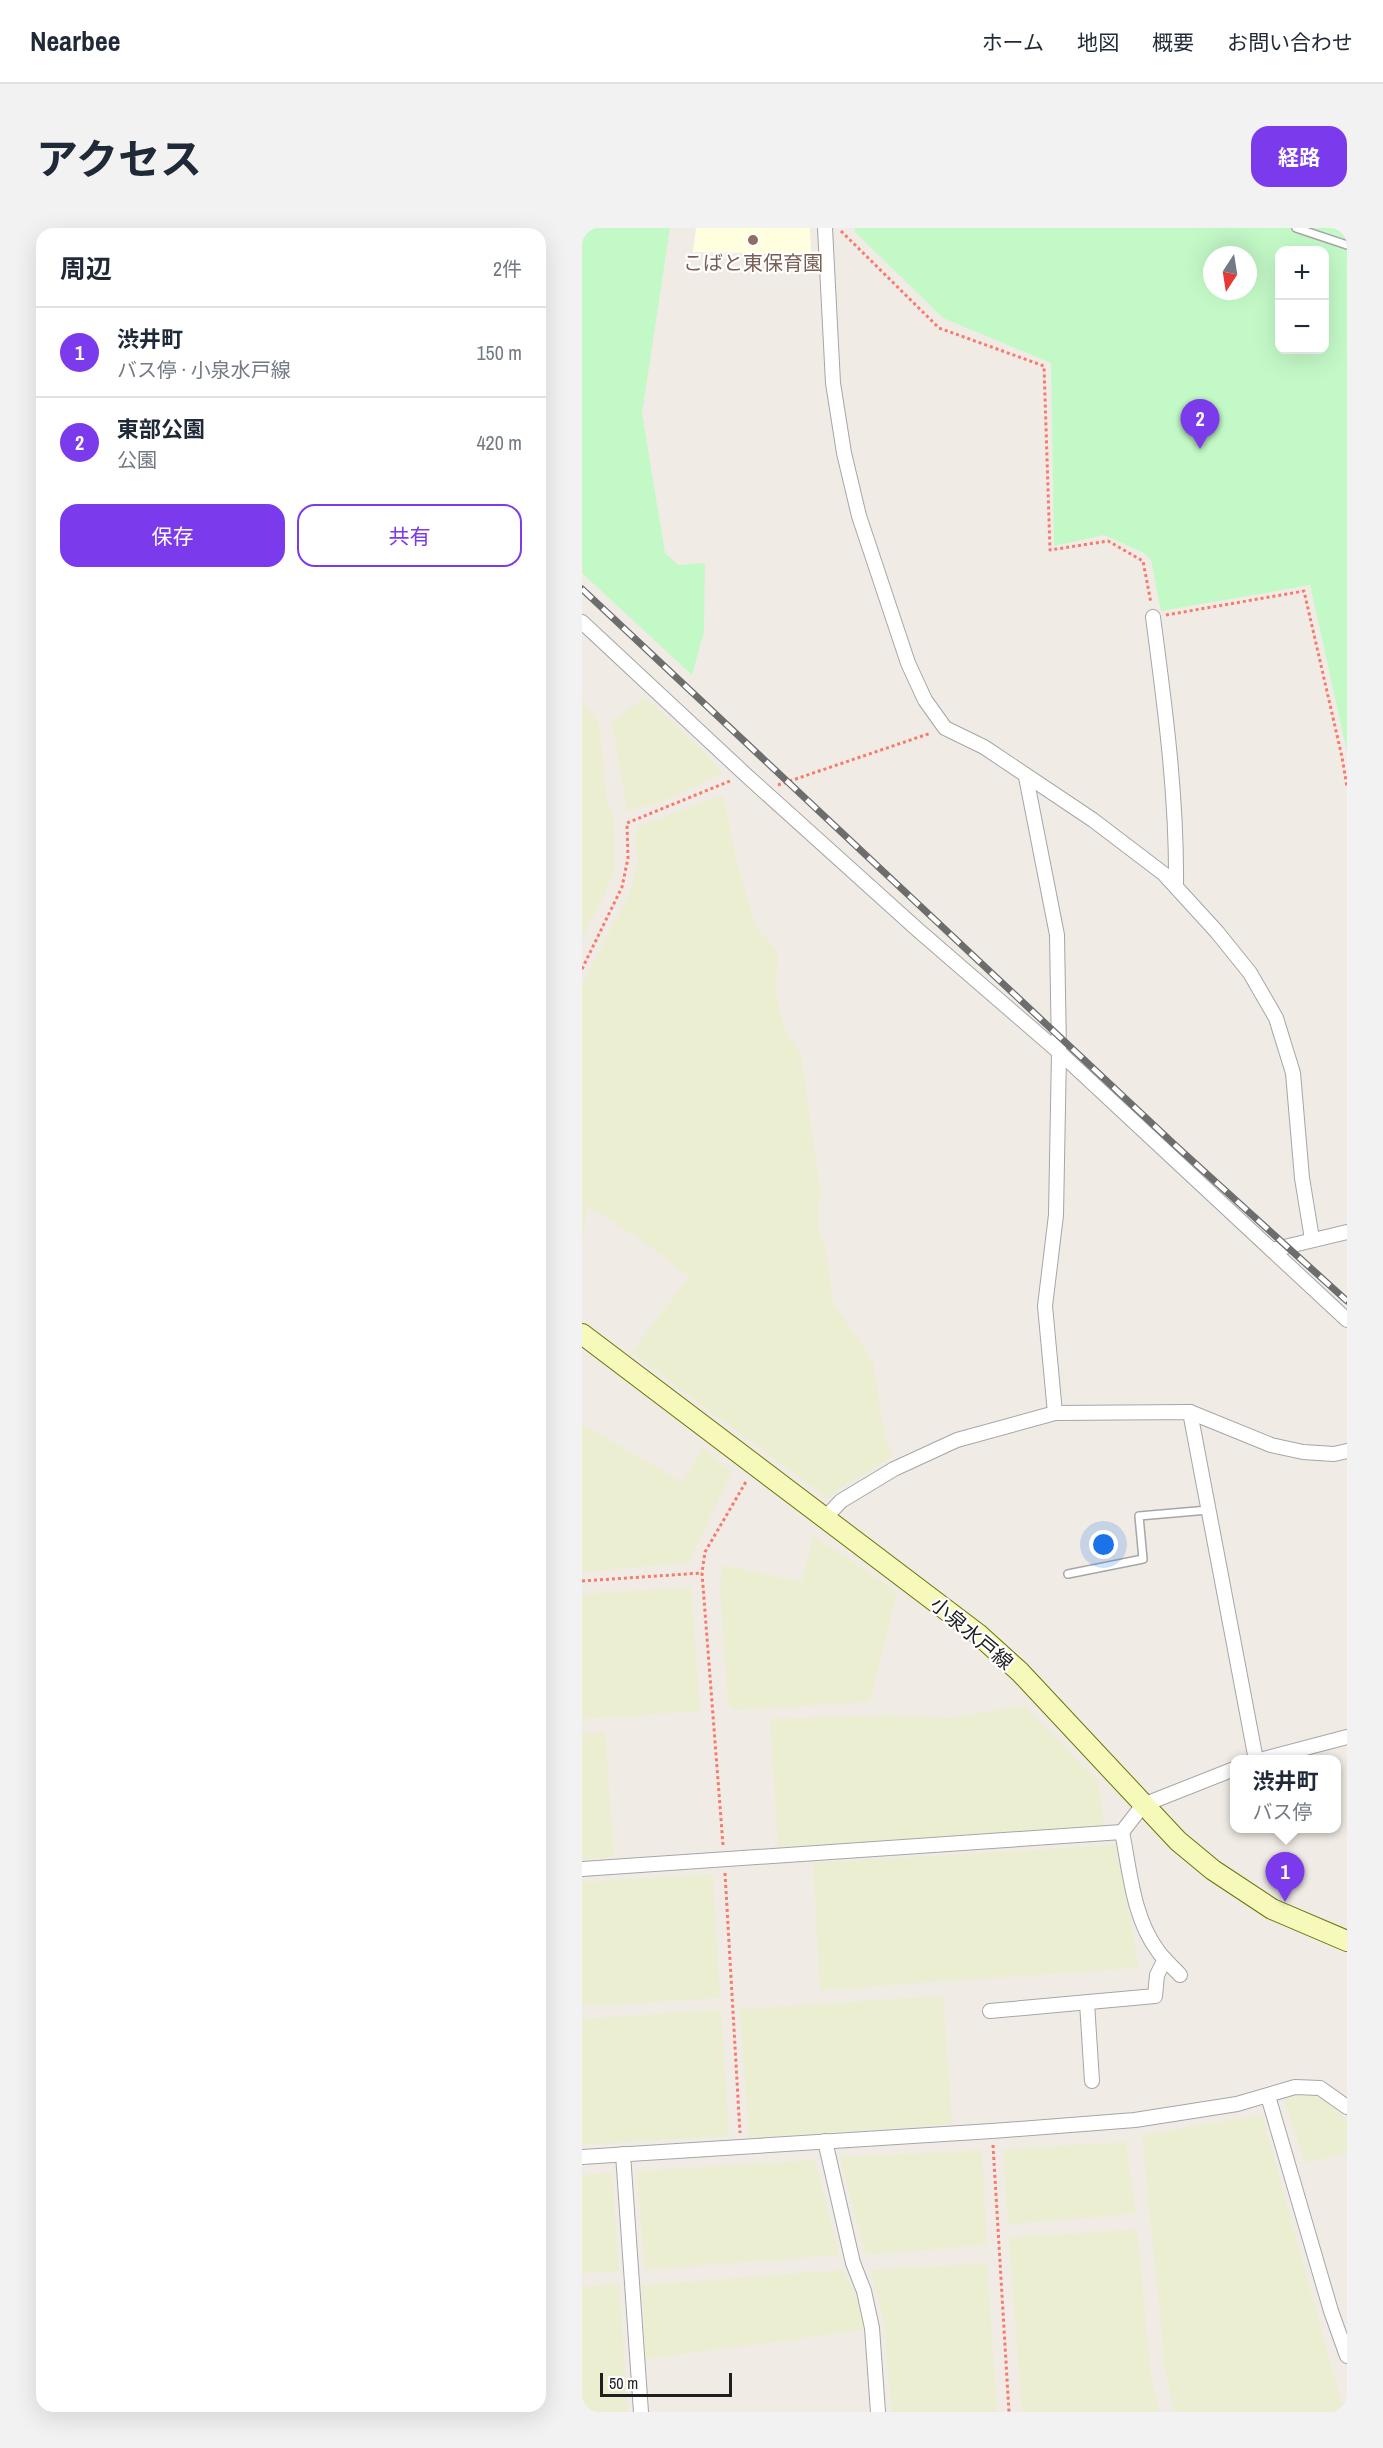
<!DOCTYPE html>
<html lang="ja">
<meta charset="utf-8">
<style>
:root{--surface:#fff;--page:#f2f2f3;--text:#1f2937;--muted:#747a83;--line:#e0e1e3;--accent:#7c3aed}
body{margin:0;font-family:"Archivo Narrow","Noto Sans JP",sans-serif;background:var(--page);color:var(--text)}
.controls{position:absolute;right:18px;top:18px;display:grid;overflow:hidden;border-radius:12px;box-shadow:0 6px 24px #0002}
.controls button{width:54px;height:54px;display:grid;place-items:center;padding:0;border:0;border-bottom:2px solid var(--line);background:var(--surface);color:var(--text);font:30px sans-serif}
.compass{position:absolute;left:621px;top:18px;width:54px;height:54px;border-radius:50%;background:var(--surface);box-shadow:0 6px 24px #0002;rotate:192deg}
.scale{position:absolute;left:18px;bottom:15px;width:132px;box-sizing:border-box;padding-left:6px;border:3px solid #1f1f1f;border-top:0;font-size:16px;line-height:21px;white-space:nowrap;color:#1f1f1f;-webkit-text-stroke:4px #fff;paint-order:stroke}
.you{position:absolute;left:522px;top:1317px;width:21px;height:21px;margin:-15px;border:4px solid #fff;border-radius:50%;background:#1a73e8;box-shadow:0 0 0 9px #1a73e833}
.badge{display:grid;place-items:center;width:39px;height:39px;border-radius:50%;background:var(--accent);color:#fff;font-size:20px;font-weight:700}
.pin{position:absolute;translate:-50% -50px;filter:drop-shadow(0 2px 3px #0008)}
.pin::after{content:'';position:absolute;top:32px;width:21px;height:18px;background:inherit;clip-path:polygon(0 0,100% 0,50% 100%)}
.popup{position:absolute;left:648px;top:1527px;width:111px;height:78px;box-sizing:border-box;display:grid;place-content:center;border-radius:12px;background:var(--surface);filter:drop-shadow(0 2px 4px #0005);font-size:20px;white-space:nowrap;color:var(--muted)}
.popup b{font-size:22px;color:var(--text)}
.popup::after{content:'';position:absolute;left:50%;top:100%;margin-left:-12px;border:12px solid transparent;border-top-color:var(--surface)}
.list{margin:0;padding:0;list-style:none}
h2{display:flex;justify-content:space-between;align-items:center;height:78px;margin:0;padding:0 24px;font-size:26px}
h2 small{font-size:20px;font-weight:400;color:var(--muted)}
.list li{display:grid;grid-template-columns:39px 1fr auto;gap:18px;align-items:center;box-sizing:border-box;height:90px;padding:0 24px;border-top:2px solid var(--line)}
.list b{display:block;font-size:22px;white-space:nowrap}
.list p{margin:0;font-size:20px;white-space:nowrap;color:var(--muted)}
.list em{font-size:20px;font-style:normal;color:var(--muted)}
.actions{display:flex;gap:12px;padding:18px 24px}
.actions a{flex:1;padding:14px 0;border:2px solid var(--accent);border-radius:18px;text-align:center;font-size:21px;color:var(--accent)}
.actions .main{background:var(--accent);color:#fff}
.map{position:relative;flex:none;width:765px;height:2184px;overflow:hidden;border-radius:18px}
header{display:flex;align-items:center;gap:36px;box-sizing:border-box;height:84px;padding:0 30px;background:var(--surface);border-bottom:2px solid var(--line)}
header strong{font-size:28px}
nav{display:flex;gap:33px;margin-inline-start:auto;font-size:21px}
.intro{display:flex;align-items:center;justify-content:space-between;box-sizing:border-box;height:144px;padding:0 36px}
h1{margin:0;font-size:42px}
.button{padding:15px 27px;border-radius:18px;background:var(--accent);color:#fff;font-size:21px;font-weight:700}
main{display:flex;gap:36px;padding:0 36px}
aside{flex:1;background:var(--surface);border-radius:18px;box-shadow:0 6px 24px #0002}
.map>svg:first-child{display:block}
.education{fill:#fffedf}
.farmland{fill:#eceed1}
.park{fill:#c3f9c7;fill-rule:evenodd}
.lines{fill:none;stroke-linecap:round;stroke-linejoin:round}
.lane-casing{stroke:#a6a6a6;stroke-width:10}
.street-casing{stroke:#a6a6a6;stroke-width:16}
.secondary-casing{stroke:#6b7606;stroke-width:22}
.path{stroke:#f87a6e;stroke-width:3;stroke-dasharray:3 3;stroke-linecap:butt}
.lane{stroke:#fff;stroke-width:7}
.street{stroke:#fff;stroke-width:14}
.secondary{stroke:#f6f9ba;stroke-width:20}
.rail-casing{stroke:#6d6d6d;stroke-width:7}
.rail{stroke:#fff;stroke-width:4.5;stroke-dasharray:14;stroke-linecap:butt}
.education-dot{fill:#8d6e63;stroke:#fff;stroke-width:2}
.labels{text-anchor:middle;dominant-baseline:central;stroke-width:4.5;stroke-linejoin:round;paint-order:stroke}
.education-label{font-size:20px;fill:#785e54;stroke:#fff}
.street-label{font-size:20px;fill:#1f1f1f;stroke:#fff}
</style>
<header>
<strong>Nearbee</strong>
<nav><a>ホーム</a><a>地図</a><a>概要</a><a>お問い合わせ</a></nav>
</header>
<div class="intro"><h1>アクセス</h1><a class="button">経路</a></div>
<main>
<aside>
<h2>周辺<small>2件</small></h2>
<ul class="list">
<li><span class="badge">1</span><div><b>渋井町</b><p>バス停 · 小泉水戸線</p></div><em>150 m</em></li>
<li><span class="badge">2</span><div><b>東部公園</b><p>公園</p></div><em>420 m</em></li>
</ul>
<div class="actions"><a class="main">保存</a><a>共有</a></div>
</aside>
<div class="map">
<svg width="765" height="2184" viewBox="0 0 765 2184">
<rect width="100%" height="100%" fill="#f0ece5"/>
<path class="education" d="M114,0h114l1,26 -118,-2z"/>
<g class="farmland">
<path d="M62,469l65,60 13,17 -63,29 -32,8 -15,-89z"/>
<path d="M0,473l17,23 8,77 7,19 1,48 -10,26 -23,45z"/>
<path d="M141,567l14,68 19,64 22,25 -2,40 9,39 16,23 19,134 -2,40 7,17 9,62 11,12 28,43 12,76 8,19 -50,29 -15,13 -197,-147 58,-75 -56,-43 -45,-27 -6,31v-246l3,-13 45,-87 8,-33 -4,-21 5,-12z"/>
<path d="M0,1196l100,58 21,-35 29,25 -44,91 -106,9z"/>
<path d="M231,1307l80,54 3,9 -26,104 -134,8 -8,-5 -8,-116 2,-24 80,17z"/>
<path d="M109,1359l9,124 -118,8v-125z"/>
<path d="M443,1478l73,75 6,45 -326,22 -8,-129 118,-4 61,3z"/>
<path d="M23,1504l9,125 -32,2v-125z"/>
<path d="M534,1617l23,123 -319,22 -7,-127z"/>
<path d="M131,1646l7,124 -138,8v-124z"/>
<path d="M361,1768l9,128 -203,14 -9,-129z"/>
<path d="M139,1782l8,126 -147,9v-126z"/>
<path d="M722,1866l18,4 25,21v35l-42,9 -21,-64z"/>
<path d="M680,1887l82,297h-170l-9,-44 -23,-233z"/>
<path d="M544,1914l10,72 -128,10 -5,-75z"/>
<path d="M400,1922l5,95 -121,10 -26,-98z"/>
<path d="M233,1932l24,95 -194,15 -9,-99z"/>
<path d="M30,1945l7,98 -37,2v-98z"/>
<path d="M555,2001l14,147 8,36h-137l-13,-174z"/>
<path d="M405,2035l10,149h-105l-9,-95 -12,-47z"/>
<path d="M262,2042l17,38 3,22 -218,29 -5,-74z"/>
<path d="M37,2056l9,128h-46v-125z"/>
</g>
<g class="park">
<path d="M0,0h88l-28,185 23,140 13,12 27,-2 -1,69 -12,43 -110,-102z"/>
<path d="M273,0h492v524l-37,-167 -149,26 -10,-51 -7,-7 -40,-18 -50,11 -3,-183 -108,-45 -88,-86zM698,22h44v100h-44zM630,27h36v36h-36z"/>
</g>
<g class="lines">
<g class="lane-casing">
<g id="lane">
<path d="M714,0l51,17"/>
<path d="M486,1346l75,-15 -4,-43 69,-6"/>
</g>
</g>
<g class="street-casing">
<g id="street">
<path d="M243,0l8,155 11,70 15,63 49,147 17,37 20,28 39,19 109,73 71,54 53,58 33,41 26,45 17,55 9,105 10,61"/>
<path d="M571,389c12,90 24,179 23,269"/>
<path d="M0,394l164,153 172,155 141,122 288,268"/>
<path d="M444,549l31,158 2,117 -3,163 -11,91 10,107"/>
<path d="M690,1022l75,-18"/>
<path d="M608,1184l66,348"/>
<path d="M243,1290l16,-17 53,-32 63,-29 98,-27 135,-1 81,33 32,7 31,2 13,-3"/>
<path d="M678,1532l87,-23"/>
<path d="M0,1641l540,-37"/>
<path d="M598,1747c-7,-8 -16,-15 -22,-24 -25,-33 -28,-80 -36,-119l21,-27 91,-36"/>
<path d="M505,1775l5,78"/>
<path d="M408,1783l165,-15 2,-21 8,-16"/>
<path d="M686,1868l63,215 16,45"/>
<path d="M243,1913l28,122 11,28 8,37 6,84"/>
<path d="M41,1926l18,258"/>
<path d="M0,1929l410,-26 143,-11 102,-16 58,-17 25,1 27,19"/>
</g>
</g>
<g class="secondary-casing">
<path id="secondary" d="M0,1106l396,300 42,38 158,169 35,29 59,39 75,32"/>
</g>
<g class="path">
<path d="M259,3l98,97 105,38 6,184 58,-9 35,20 8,42"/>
<path d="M584,387l138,-24 38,166 5,30"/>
<path d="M196,557l153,-52"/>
<path d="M0,741l40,-82 6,-29 -1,-35 103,-42"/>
<path d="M0,1353l120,-8"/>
<path d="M141,1617l-21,-272 3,-21 42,-72"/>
<path d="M143,1645l15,260"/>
<path d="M411,1917l16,267"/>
</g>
<use href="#lane" class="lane"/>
<use href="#street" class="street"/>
<use href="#secondary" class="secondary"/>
<g class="rail-casing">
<path id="rail" d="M0,361l593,556 172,156"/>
</g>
<use href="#rail" class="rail"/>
</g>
<circle class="education-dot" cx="171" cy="12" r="6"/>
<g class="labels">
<g class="education-label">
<text x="171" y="34">こばと東保育園</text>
</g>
<g class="street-label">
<text transform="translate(390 1405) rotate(40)">小泉水戸線</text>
</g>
</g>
</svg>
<div class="controls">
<button>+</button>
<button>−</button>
</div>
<svg class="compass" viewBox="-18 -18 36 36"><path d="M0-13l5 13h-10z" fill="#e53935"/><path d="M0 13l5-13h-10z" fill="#747a83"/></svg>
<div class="scale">50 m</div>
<div class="you"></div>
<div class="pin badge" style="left:703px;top:1674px">1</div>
<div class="popup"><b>渋井町</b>バス停</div>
<div class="pin badge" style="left:618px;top:221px">2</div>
</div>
</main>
